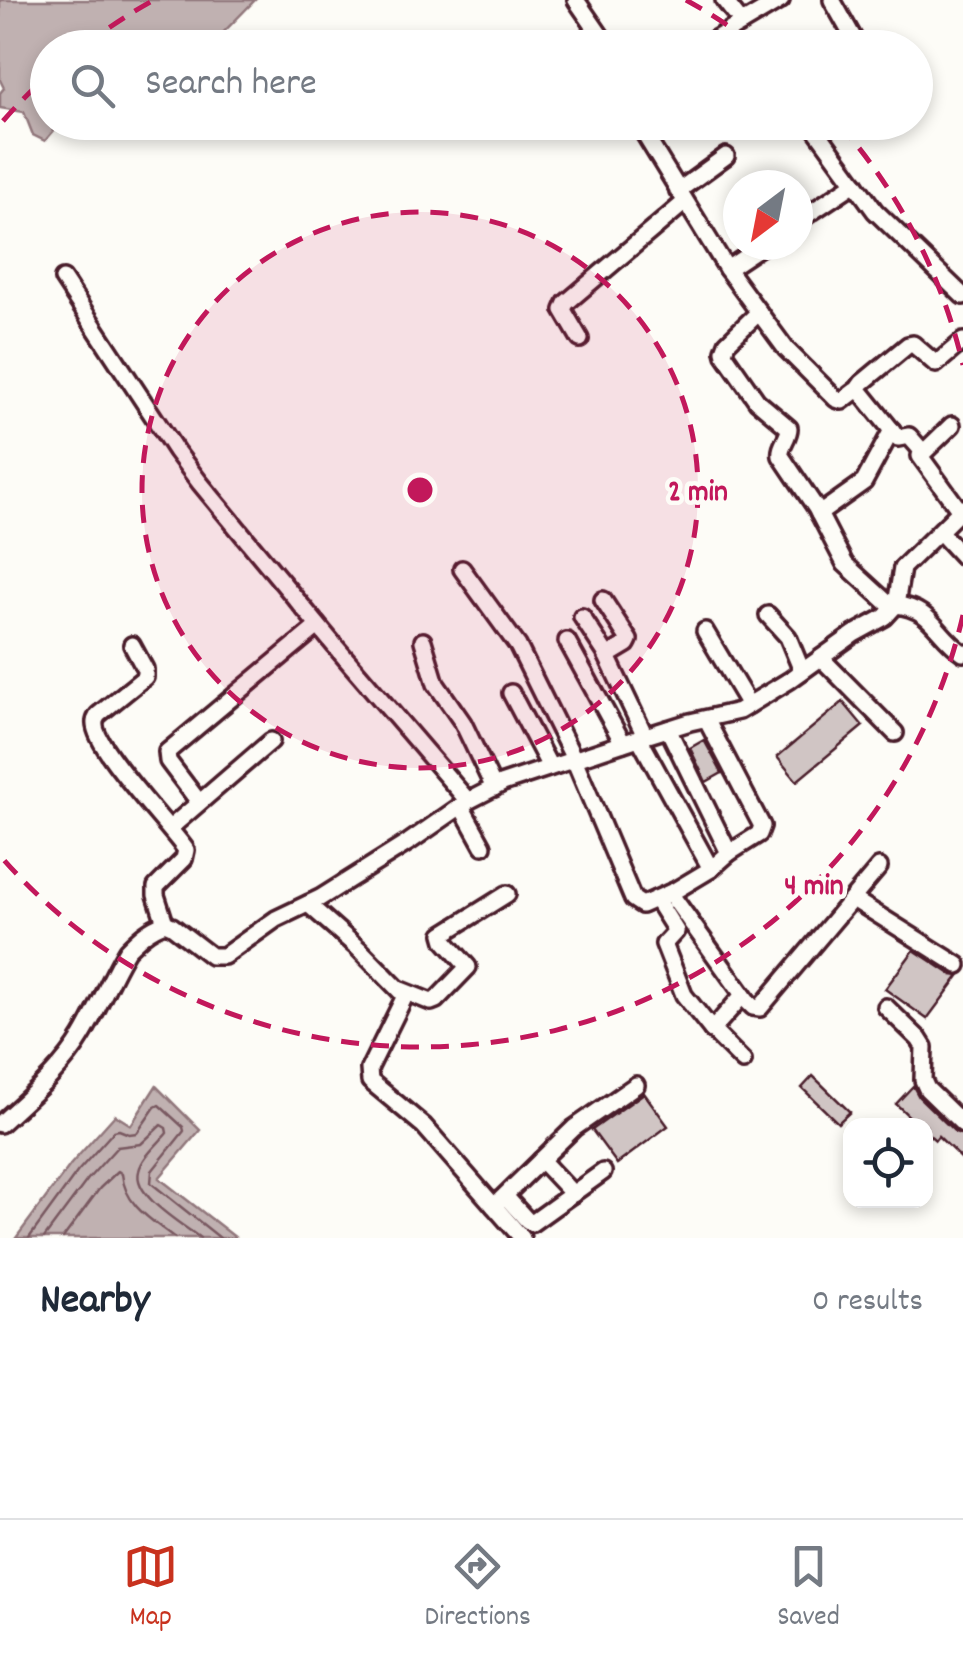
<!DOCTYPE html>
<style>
:root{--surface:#fff;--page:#f2f2f3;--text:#1f2937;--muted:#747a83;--line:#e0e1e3;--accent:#c8321e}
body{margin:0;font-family:Dekko,sans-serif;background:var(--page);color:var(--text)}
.controls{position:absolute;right:30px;bottom:30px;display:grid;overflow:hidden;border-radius:20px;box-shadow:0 5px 15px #0003}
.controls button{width:90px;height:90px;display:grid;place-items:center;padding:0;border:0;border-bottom:2px solid var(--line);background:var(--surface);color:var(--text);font:50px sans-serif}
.compass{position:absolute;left:723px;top:170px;width:90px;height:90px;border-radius:50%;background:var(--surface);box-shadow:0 5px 15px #0003;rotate:212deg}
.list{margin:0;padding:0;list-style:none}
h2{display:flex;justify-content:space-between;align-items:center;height:130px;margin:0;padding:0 40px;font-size:42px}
h2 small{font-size:32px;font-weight:400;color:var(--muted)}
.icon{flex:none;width:55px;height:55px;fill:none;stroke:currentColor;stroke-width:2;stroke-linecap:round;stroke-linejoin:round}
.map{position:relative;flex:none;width:963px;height:1238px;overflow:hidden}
.search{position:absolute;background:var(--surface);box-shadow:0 5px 15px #0003;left:30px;right:30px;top:30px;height:110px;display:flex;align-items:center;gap:25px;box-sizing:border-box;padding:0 35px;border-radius:55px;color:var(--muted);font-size:38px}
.sheet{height:280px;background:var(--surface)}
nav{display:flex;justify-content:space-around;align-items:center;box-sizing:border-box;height:140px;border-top:2px solid var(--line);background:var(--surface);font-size:28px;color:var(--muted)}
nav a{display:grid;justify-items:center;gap:5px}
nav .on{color:var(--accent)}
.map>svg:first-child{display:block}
.water{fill:#c0b1b1;stroke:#91777b;stroke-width:2.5}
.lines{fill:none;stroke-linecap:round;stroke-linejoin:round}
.shore{stroke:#795961;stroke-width:2.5}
.building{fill:#d0c5c4;stroke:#4a1f2b;stroke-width:2.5}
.minor-casing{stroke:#4a1f2b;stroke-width:22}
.minor{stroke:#fdfcf7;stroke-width:15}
.ring{fill:none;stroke:#c2185b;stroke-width:5;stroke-dasharray:18 12}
.centre{fill:#c2185b;stroke:#fdfcf7;stroke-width:5}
.ring-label{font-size:30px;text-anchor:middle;font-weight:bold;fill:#c2185b;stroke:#fdfcf7;stroke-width:9;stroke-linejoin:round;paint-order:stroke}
</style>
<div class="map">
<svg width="963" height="1238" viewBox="0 0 963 1238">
<rect width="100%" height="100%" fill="#fdfcf7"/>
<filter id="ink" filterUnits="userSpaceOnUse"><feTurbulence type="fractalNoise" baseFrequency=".01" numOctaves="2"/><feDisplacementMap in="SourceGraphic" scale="20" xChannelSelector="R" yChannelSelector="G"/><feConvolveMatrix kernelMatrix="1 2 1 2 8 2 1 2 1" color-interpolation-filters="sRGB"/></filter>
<g filter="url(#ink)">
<g class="water">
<path d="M0,0h255l-46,47 -161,1v74l29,1 -20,4 -12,14 -12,-6 -9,-23 -24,-4v-15l4,-5 -4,-8z"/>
<path d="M156,1086l44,44 -41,48 77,60h-220l55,-74 44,-49 16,10z"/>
</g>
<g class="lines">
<g class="shore">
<path d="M29,1238l49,-67 36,-40 5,-1 10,4 8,-1 18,-26 4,-2 24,22 1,4 -32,40 -1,12 69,55"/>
<path d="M44,1238l44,-59 29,-32 24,-3 20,-19 5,3 1,5c-9,11 -25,24 -28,38 -7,24 43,53 61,67"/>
<path d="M63,1238l37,-50 18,-17 4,3c3,32 30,46 53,64"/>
</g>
</g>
<g class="building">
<path d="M843,702l20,24 -66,55 -20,-24z"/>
<path d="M704,740l18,33 -16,9 -16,-34z"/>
<path d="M914,950l38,25 7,1 -32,43 -42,-30z"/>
<path d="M813,1076l37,36 -12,11 -36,-35z"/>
<path d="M913,1086l6,11 36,35 8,3v25l-25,-24 -3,4 -9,-8v-6h-7l-23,-22z"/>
<path d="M644,1093l24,33 -51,38 -25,-34z"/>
</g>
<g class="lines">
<g class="minor-casing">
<g id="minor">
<path d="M576,0l33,48"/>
<path d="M724,0l18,23"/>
<path d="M832,0l27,48"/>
<path d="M700,48l81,-48"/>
<path d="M637,122l90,147 36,-24"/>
<path d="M815,122l-1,5 61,84 88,85"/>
<path d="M678,191l48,-35"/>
<path d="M798,221l57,-38"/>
<path d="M727,269l59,80 50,50 6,2 13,-10h5l38,47 11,-2 14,16"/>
<path d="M63,279l113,172 24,32 135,163 133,155"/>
<path d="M759,312l-32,31 -3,8 1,4 32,46 32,27c0,10 -10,18 -8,28l35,52 29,56 48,44"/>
<path d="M580,339l-17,-29 3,-7 119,-101"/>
<path d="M857,390l5,-7 46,-38 5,-1 23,20 27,-23"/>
<path d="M952,425l-32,31 40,55"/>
<path d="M819,514l45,-32 28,-52"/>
<path d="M940,532l23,25"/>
<path d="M462,569l56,77 56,113 59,140 9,6 34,-15 35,-21"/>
<path d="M603,600l26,40 -2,4 -20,12"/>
<path d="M896,605c37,4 39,29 67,48"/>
<path d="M768,615l20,22 14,34"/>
<path d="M582,617l23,35 40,84"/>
<path d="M705,631l44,74"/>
<path d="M423,641l13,43 27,39 31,65"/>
<path d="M567,641l56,102"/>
<path d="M132,645l13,24v8l-47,38c-1,2 -3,4 -3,7 -4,23 75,104 91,128l-2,9 -28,28v8l9,28"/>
<path d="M821,658l74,75"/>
<path d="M511,693l39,74"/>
<path d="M668,729l61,124"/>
<path d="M639,738l72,131 18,-16 30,-19 3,-8 -56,-107"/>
<path d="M199,802l-31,-41 -1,-9 151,-126"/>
<path d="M461,806l22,40"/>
<path d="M170,828l101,-87"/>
<path d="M670,893l79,110 4,4 7,1 119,-141"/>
<path d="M656,899l20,32 -12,13 20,51 28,35 31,31"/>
<path d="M853,899l105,66"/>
<path d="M308,904l51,45 44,45v6l-34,69 1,12 54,45 98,112"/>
<path d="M401,990l30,12 5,-2 32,-33 -23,-26 -2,-7 64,-40"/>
<path d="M886,1007l33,32 5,8 -1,33 4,9 36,35"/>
<path d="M712,1030l31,-35"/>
<path d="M0,1124c29,-27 62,-54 82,-88 17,-28 28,-58 45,-86 11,-11 22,-22 38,-27l7,3 39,30h13l52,-37 44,-21 89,-56 59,-41 35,-18 136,-45 51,-16 49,-11 51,-31 64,-46 31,-17 11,-12 6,-37 61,-60"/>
<path d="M541,1160l32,34"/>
<path d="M505,1196l22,24 5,3 71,-51"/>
<path d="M494,1206l80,-78 62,-43"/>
</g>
</g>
<use href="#minor" class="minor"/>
</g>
</g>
<circle cx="420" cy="490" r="278" fill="#c2185b" fill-opacity=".12"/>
<g class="ring">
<circle cx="420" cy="490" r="278"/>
<path d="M963 615A557 557 0 0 1 3 859M3 121A557 557 0 0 1 47 76M85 45A557 557 0 0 1 154 0M686 0A557 557 0 0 1 755 45M840 125A557 557 0 0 1 963 365"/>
</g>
<circle cx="420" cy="490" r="15" class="centre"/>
<g class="ring-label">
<text x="698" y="500">2 min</text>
<text x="814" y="894">4 min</text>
</g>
</svg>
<div class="controls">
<button><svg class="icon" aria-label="locate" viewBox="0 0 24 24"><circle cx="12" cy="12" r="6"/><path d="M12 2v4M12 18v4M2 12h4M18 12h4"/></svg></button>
</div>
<svg class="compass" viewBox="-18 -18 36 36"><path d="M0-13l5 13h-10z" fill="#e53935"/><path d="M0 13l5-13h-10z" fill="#747a83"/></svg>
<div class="search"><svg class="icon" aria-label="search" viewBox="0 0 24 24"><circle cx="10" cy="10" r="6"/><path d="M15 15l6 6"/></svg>Search here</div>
</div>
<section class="sheet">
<h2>Nearby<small>0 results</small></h2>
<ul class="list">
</ul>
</section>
<nav>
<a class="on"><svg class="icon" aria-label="map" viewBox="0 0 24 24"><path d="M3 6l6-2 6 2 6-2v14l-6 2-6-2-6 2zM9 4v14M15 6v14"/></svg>Map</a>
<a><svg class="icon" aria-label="directions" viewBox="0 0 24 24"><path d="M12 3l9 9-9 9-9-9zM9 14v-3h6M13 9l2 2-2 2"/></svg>Directions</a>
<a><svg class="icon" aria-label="saved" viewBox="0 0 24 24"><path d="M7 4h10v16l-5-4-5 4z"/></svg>Saved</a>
</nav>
